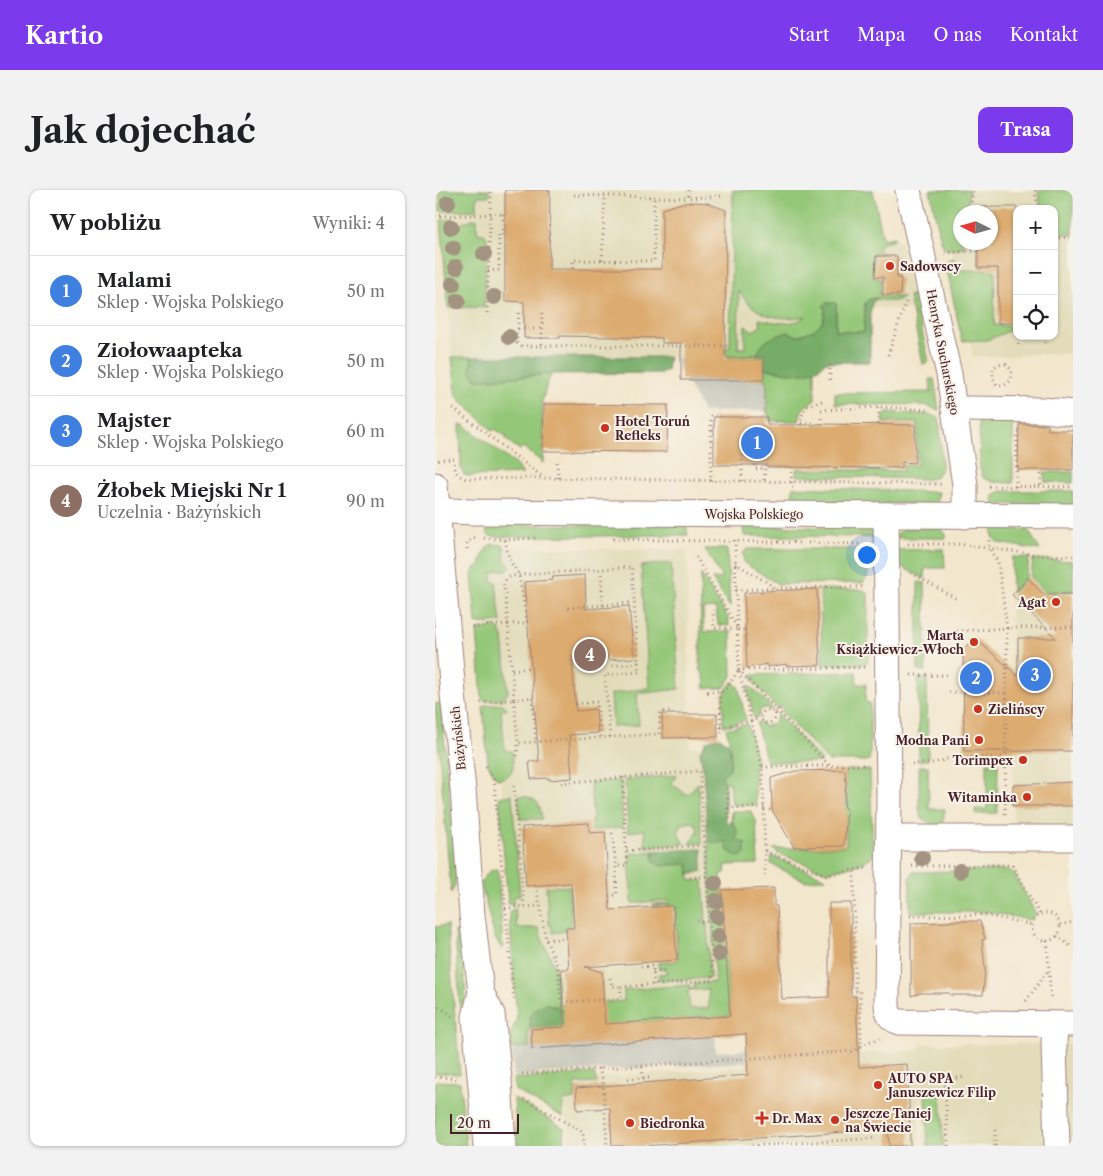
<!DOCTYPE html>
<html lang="pl">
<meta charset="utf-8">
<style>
:root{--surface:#fff;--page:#f2f2f2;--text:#202124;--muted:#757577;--line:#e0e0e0;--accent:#7c3aed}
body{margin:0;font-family:"Libre Caslon Text",serif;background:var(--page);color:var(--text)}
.controls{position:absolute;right:15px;top:15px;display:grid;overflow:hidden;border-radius:10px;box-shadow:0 1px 4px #0004}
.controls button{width:45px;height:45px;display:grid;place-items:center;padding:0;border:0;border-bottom:1px solid var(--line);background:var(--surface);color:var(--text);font:25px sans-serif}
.compass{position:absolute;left:518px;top:15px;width:45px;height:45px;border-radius:50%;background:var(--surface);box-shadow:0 1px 4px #0004;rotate:275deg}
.scale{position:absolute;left:15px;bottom:12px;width:69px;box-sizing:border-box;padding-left:5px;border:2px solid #4a1f2b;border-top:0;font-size:14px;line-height:18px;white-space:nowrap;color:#4a1f2b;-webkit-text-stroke:4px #f7f3e8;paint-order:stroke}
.you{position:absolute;left:431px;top:364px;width:18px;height:18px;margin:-12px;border:4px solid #fff;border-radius:50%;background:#1a73e8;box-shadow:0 0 0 8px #1a73e833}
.badge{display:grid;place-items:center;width:32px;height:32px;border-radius:50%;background:var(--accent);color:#fff;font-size:16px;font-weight:700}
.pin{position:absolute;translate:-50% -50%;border:2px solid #fff;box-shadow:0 1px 5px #0006}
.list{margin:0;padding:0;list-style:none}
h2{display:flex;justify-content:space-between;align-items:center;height:65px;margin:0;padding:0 20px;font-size:21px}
h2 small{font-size:16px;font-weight:400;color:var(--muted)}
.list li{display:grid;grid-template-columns:32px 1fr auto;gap:15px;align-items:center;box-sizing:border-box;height:70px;padding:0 20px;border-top:1px solid var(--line)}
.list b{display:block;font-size:19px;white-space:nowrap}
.list p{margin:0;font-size:16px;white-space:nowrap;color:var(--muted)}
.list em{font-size:16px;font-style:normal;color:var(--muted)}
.icon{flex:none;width:28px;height:28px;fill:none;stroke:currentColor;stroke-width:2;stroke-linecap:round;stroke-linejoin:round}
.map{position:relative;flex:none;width:638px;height:956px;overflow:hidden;border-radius:10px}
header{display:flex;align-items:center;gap:30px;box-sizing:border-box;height:70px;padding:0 25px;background:var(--accent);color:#fff}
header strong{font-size:24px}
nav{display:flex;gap:28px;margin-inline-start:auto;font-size:18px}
.intro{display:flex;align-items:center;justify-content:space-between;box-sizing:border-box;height:120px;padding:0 30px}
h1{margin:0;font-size:35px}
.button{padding:12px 22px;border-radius:10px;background:var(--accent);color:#fff;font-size:18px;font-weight:700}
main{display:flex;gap:30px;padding:0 30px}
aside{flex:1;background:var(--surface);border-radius:10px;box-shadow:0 1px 4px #0004}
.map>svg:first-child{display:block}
.built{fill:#e2dcba;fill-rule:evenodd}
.industrial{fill:#c5c5b8}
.green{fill:#94c778;stroke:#6f7352;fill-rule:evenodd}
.forest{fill:#77ac68;stroke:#60664a}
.building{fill:#dcab70}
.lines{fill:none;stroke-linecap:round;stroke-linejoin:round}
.minor-casing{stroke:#9e827c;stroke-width:27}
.path{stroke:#9e827c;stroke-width:3;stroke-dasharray:1 4;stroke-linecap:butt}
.minor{stroke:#fff;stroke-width:25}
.tree{fill:#a29480}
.poi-dot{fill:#c8321e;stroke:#f7f3e8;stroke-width:2}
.labels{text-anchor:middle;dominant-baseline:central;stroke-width:4;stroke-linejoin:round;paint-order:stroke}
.poi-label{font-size:12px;font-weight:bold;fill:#4a1f2b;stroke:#f7f3e8;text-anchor:start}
.street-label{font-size:12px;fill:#4a1f2b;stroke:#f7f3e8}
</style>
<header>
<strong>Kartio</strong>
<nav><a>Start</a><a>Mapa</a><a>O nas</a><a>Kontakt</a></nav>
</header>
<div class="intro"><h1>Jak dojechać</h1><a class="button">Trasa</a></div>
<main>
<aside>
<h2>W pobliżu<small>Wyniki: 4</small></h2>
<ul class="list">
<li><span class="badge" style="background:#3f7fe0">1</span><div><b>Malami</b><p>Sklep · Wojska Polskiego</p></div><em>50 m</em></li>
<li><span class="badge" style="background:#3f7fe0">2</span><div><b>Ziołowaapteka</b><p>Sklep · Wojska Polskiego</p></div><em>50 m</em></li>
<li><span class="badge" style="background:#3f7fe0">3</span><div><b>Majster</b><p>Sklep · Wojska Polskiego</p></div><em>60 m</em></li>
<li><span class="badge" style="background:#8d6e63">4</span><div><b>Żłobek Miejski Nr 1</b><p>Uczelnia · Bażyńskich</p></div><em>90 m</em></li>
</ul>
</aside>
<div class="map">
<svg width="638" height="956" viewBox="0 0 638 956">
<rect width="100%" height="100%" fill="#f7f3e8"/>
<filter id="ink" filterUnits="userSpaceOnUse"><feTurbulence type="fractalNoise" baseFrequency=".02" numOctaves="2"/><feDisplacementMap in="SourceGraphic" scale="10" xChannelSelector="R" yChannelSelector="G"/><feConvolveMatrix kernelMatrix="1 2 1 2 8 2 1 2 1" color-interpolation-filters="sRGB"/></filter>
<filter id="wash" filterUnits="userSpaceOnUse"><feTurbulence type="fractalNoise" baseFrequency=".0096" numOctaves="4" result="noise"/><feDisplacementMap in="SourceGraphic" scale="20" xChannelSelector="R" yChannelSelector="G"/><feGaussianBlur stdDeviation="1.12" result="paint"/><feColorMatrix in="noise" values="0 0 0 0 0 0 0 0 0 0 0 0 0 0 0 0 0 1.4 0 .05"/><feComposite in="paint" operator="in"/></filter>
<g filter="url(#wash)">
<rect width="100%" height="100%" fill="#f2e6cc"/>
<g class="built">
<path d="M4,0h429l-2,52h35l14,68 -50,-2 -101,50 -312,-1z"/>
<path d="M505,0h133v163l-100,4zM582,19h37v127h-37zM526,22h30v30h-30z"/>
<path d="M61,357l191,3 3,197 23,-1 17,270 -207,14 -40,-468z"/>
<path d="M575,383h63v271l-59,-1z"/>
<path d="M486,854h152v102h-149l-3,-84 -3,84h-348l-8,-66 294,-21 1,-5 63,-4z"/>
</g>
<g class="industrial">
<path d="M332,166v55l-64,1 -29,-54h90z"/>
<path d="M279,827l2,35 30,-2 35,10 -235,13 -32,5 -4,-46 13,-2z"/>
</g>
<g class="green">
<path d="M4,0h50v6h-12v14l-37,1z"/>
<path d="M298,0h140l10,49 11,-2v3l-13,4 -4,4 4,5h-7l-1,25 8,1 -1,17 24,1c-5,3 -10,5 -16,4 -10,0 -13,-7 -23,2l-1,29 -28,-1v-28l-11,6 -2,12 -9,9 -17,6 -41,22h-27l-5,-10 6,-1zM304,101c16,26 39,30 67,25 -13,11 -32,6 -47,3l2,7 -8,5 -8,-5v22h-7z"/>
<path d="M495,0h39l-3,22h-5v30l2,1v4c-12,2 -17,7 -22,-6z"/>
<path d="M603,0h35v44h-19v-25h-13z"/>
<path d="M38,29h4v13l7,2 3,4 -3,69 -36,1 -7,-88h14l4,4z"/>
<path d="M519,68l2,12h39l-1,55 16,1 -1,5 -22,9 -25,1 -16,-76 2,-4z"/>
<path d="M474,106h5l15,66 -6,2z"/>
<path d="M17,167h20l-2,12 8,11 73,-6 -5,13 -4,15 1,61 -20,-16 -3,3 -15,-11 2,-2 -12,-8 -2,2 -33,-31 -4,-6z"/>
<path d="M329,178c18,4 34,8 51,1v31c-11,7 -14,8 -16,21h-30v-6l-2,-1v-34h-3z"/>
<path d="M495,189h4l5,31 -16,-5 -88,-1v-11l96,-1z"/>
<path d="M452,222l44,3 8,3 1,5 2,45 -7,10 -8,1 -131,-3v-7l107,2v-6h14v-42h-34l1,-8z"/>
<path d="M544,228h34v65l-20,-1 -10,-4 -3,-10z"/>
<path d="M25,235h4l50,38 9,11 -54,2 -5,-1 -3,-7z"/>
<path d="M609,282h29v11l-28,-1z"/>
<path d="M358,297l146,5 -2,12 -145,-1z"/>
<path d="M567,301h71v14l-79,-1 -1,-5 2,-5z"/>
<path d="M51,335h200l2,10 -192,2 -7,-1 -2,-2z"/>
<path d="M308,336l124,2 7,5v4l-130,-1z"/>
<path d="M468,338h38l5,7v3h-49v-4z"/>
<path d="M558,339l35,1 12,20 -42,-7c-5,-4 -6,-8 -5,-14z"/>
<path d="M57,354l12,1 1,15 6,7 -3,3 -12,1v1l-4,1v8l4,1 5,40 -22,2 -3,-1 -4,-49 4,-7 4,-1c2,-8 4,-18 12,-22z"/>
<path d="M270,359h22l3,58 -18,-28 10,-1z"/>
<path d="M312,359h119l2,27 -5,7 -85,1 -34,-21 -1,-10z"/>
<path d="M509,359l1,19h-20v11l-27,-14 -1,-15z"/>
<path d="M577,367l17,1 -2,19 -15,16z"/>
<path d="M598,369l40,2v30l-28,1 -14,-15z"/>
<path d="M236,373l8,126 -42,5 2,31 -26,2 -2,-33 38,-6 -8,-122z"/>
<path d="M266,384l27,44 1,8 -11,-1 -2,-17 -13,1 1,23 27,-1 1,45 -8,12h-19l-1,-12 -4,-7z"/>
<path d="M483,392l7,1 1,88h-8z"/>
<path d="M385,399l43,1 5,3v69l-4,2 -42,1z"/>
<path d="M60,437l5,3 3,7 5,56 -5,6 -18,2 -3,-1 -5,-70z"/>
<path d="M421,482l1,12h9l-1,18 5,1v52l-1,5 -3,1h-38l-47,-50 2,-3 -2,-2 -4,2 -22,-24 -4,-9z"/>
<path d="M483,488h9l1,82 -9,1z"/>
<path d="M297,492h2l2,4h2l8,34 -15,5 -8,1v-31z"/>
<path d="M314,496l9,7 15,16 -1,1 -8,-2 -5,3 1,2 -2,4 -4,1 -7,-31z"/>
<path d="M6,513l15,170 -1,12 -4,8 -16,-189z"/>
<path d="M68,514l5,5 -7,1 4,41h7c2,15 3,26 -15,28l-9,-15 -5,-57 3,-2z"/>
<path d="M343,524l23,25 20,20v3h-54l-11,-39 4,-1 3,2 -1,1 5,2 1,-2 5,-2 1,1 3,-4 -1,-1z"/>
<path d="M312,534l11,39h-4l2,42h-24l-2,-22 -5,-1 -4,-5 9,-9v-22l-3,-4 3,-1 -4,-12z"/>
<path d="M552,573h11l-1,50 -22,1v-5h12z"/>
<path d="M484,576h9l1,43h16l-2,12 -3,4c-7,2 -13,-4 -19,-8l-2,-9z"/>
<path d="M411,580h24l3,86 -13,8 -33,8 -50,-19 -4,-4 73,-3z"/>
<path d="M241,585l-4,9 15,11 11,-12 4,60 -12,1 8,-13 -2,-7 -4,-2 -10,2 -4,9 6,11 -39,3v-17l-17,2 -3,-52z"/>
<path d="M186,590l2,47 -31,4 -1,-11 2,-1 -3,-36z"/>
<path d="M77,605l8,101 -7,1v8l-5,-2 -9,-106z"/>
<path d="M83,606c18,0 22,7 24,23h-22z"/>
<path d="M297,621h19l1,4 4,5 2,44 -32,1 -1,8 -4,1 9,142 -159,11 -42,-10 2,12 -4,1 2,17 -18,1 -1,-12 7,-18 -8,-107 6,-2 2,19h22l2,9 15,33 3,35 65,-4v-11l66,-5v5l-2,1 2,18 19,-1 -1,-19 -14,1v-6l21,-2 -7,-142 7,3 11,-3h10l2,-7 -6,-12z"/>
<path d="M219,661l-1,4 35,9 2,17 13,-1 3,40h-5v3l6,-1 3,56 -51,3v-7l8,-1 -2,-4h-6l-1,-6 20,-2 -3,-56 -22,1v-2l16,-1v-3l-37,3 -3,-49z"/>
<path d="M337,666l54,22 -21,3 -34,-17z"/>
<path d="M63,679l5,80 -5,-6 -3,-5 -13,-49 -1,-8 10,-11z"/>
<path d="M564,680h9l6,3 22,41 -5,6 -43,-8h-78v-35l3,-5z"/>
<path d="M134,696l3,40 -7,1v4l-12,2 -2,-8h-2l-3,-38z"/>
<path d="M12,735l13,149 -25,-1v-146z"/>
<path d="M20,741l6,2 5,66 -6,9z"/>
<path d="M159,883l3,10 -22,1v15l-12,2v16l-48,-27 -2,-11z"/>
<path d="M0,891l25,1 6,64h-31z"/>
<path d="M491,896h15l2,60h-15z"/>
<path d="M79,908l50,30 1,18h-48z"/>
</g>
<g class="forest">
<path d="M443,108l-6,5 -2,12v47h-44l-7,6 -13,5h-20l-22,-5v-10h-8c6,-19 15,-20 32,-26l9,4 17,-6 9,-9 2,-12 -2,-3 3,-3h10v28l28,1 1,-29 5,-4z"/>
<path d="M37,167h197l-2,13 -6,3 -110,1 -73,6c-10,-7 -8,-12 -6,-23z"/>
<path d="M285,547l10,8 1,12 -1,12 -9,8 4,5 1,41h6l-1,-9 1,-3v10l6,12 -2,7 9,3v11l-6,3 -11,-6 -3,-10c-7,4 -10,2 -17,-1l-5,-72 -3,-16 6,-11z"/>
<path d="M267,659v22l-13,4 -1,-11 -28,2 -6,-4 -1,-4 1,-7z"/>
<path d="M111,814c17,2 19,9 25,23l-40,2 -2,-12 7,-9z"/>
</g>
<g id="blocks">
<g class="building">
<path d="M70,0h45l-1,79h113v-60l20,-6 14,-1 11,1 19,7 -1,148 39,-1v23h-83v-37h-19v-5l-102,-2v2h-36v-36l-19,-1z"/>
<path d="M544,17h38v116h-19v-55h-20v-26h13v-30h-12z"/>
<path d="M441,66h21v22h4l-1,17h-17v-18h-8z"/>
<path d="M109,214l124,1 -1,47 -124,-1z"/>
<path d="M279,227h53v8h47l1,-1 100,1v38l-13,-1v6l-135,-1v-2h-53z"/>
<path d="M584,234l29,1v5h25v40h-55z"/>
<path d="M150,385l1,34 43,-3 5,52 -26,2v-4l-36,2 4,53 20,-2 2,24 -29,2 3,43 -23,2v-2l-18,1 -2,-17 10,-1 -15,-179 29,-2 -1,-3z"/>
<path d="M593,388l15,16h30v157h-109l-1,-101 12,-12 43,38v-38h38l-44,-43z"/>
<path d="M382,399l3,76 -34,1v-2l-19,3v-3l-20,4 -3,-75 21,-2z"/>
<path d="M227,524h55l1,23 -55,1z"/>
<path d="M410,580l1,13 -2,24 3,4 -3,35 -50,1 -22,-37 -1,-32 24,-7z"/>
<path d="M638,592v24h-61l1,-21z"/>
<path d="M154,633v10l16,-1 5,78 63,-4 4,54 -92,7 17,5 3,52 125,-8 -8,-126 52,-2v18h3l5,93 47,-2v-94h22v93h5l3,71 48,-3 2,37 1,45h-21l-1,-17 -245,17h-31l-2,-38 -33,2 -1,-22 172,-13 -2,-41 -214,15 -1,-20 33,-2 -3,-58h8l-3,-41h8l-3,-45 -45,3 -4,-59z"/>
<path d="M515,731h30l5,18 -3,1 3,29 -2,26h-33l-1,-2h-28l-10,3v-73l39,-1z"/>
</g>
</g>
</g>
<g filter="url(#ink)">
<use href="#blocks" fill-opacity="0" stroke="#9e827c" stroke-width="1"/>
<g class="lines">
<g class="minor-casing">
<g id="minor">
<path d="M473,0l35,158 6,26 16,111v31"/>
<path d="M532,219l77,1 29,3"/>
<path d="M0,295l18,209 10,95 9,126 9,77 11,22 7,66 4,66"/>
<path d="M0,319l14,2 24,1 600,4"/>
<path d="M451,325l3,282 -2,208c1,10 3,14 13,17l173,2"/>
<path d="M454,648h184"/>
<path d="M46,802l-6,25 11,129"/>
<path d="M620,837l-1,17 3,102"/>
</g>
</g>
<g class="path">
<path d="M253,0v8l36,-2"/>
<path d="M600,0l3,19"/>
<path d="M139,5l114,3"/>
<path d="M535,22l3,-22"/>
<path d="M0,26l70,-2"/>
<path d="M619,48l19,-1"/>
<path d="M532,61h11"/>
<path d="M510,63l22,-2v-9"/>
<path d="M167,70l3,-64"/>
<path d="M138,78v-8l81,1v-64"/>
<path d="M53,81l11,-1v-35h4v-21"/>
<path d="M52,123l4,-123"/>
<path d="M84,123l-2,26v4l5,3h205"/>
<path d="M107,123v33"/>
<path d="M83,139h24"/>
<path d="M610,153v-7"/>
<path d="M583,155l1,-9"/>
<path d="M453,165l19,-57"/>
<path d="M395,174v20"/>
<path d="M571,174l6,7 -1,9 -6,5h-8l-4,-7v-10l4,-3z"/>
<path d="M18,218l91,70"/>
<path d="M386,220l58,-3 52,3"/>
<path d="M366,233h11"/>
<path d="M386,234v-10"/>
<path d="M444,234v-17"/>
<path d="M366,235c1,-17 4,-20 21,-24"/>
<path d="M3,270l16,-1c1,11 0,15 12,20l78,-1 398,6"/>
<path d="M122,272l1,16"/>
<path d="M320,275v4l10,-1 -1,13"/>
<path d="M356,277l1,24"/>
<path d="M276,291v-64l1,-2h8v2"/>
<path d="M307,291v-41"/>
<path d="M606,295v-15"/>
<path d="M554,296c28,1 56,0 84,1"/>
<path d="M581,297l1,-54"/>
<path d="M49,348l21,2 30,-2"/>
<path d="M178,349l249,5"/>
<path d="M70,350l4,19 10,16 8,48 -19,1 -4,-39 2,-6 5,-3 8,-1 113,-8 6,96"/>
<path d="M300,350l1,50 3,80"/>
<path d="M473,354h49l81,11 35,1"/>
<path d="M32,359v-7l8,-5"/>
<path d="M261,367l42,72 -24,-1 -1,-18"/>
<path d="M300,373l41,25"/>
<path d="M476,383l46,26"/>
<path d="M301,400l41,-2 88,-1"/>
<path d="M168,415l30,-2"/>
<path d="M133,418l35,-3 -2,-35"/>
<path d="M37,437l36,-3 6,76 -36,3"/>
<path d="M303,439l8,1"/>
<path d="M522,441l50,-3 -9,-66 -9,-14v-9"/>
<path d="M77,480l17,-2"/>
<path d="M476,485h38"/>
<path d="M272,502l17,-1 15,-21 23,97 2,40 1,68"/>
<path d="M285,502l1,35 30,-6 9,-3"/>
<path d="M514,502l57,1"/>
<path d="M99,507l-20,3 4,43 141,-9 1,-22 12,-1"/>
<path d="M97,508l4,44"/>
<path d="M141,514l21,-2 4,35"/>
<path d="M340,524v5c-3,3 -6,5 -11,4l-4,-5 4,-7c5,-1 8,-1 11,3l6,-6"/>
<path d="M286,537l1,6"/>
<path d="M175,547l-5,-62 34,-3 -1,-9 -27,3"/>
<path d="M82,566l1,-13"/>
<path d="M477,574l22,-1 16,-5 56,-1"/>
<path d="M394,575l-90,-95 126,-3"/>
<path d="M51,576l8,14 20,222"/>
<path d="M327,577l104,-2"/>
<path d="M188,587l3,74 79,-6"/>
<path d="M79,596l10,120"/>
<path d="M292,598l1,20 36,-1"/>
<path d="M293,618v12"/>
<path d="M329,620h8"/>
<path d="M570,624l2,-186 66,-1"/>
<path d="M177,643l4,33"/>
<path d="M330,661l61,24 40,-7"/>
<path d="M577,675l28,50"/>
<path d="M477,676l100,-1v-3"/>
<path d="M255,688l17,-2"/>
<path d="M101,696l4,20"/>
<path d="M174,706l8,-1 -1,-29 11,-1 -1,-14"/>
<path d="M70,718l35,-2 6,34 12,28 3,33 1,1 57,-3 2,-1v-11l92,-7 -13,-209 -141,12"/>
<circle cx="611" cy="737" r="14"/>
<path d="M475,726l75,-1 48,10"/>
<path d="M266,732l8,-1"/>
<path d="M625,735l13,-3"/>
<path d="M622,746l16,12"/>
<path d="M111,750l21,-2"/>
<path d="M612,751l4,59"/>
<path d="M206,777l12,-1 1,19"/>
<path d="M218,782l13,-1"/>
<path d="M175,788l2,8 9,1"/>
<path d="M257,792l1,8"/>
<path d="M591,811l23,-32"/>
<path d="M0,814l17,12"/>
<path d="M426,856l10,-5 9,-2"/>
<path d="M164,878l4,13 4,65"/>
<path d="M87,884l333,-23 6,-5 -1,-55h-5l-1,-121"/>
<path d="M0,887l22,1"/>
<path d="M208,888h7"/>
<path d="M193,889l15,-1 -1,-12"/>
<path d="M89,909l59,33 1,14"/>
<path d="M317,956l124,-8"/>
<path d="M513,956l-3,-61c6,-6 11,-7 20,-8"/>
<path d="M560,956v-19"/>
</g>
<use href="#minor" class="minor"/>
</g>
<g class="tree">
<circle cx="13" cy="13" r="8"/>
<circle cx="16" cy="37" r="8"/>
<circle cx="18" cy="58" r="8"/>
<circle cx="49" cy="64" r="8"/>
<circle cx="21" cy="77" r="8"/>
<circle cx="18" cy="94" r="8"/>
<circle cx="59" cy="107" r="8"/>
<circle cx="23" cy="111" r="8"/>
<circle cx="74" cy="147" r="8"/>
<circle cx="487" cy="668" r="8"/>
<circle cx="525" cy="681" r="8"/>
<circle cx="280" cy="693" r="8"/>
<circle cx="281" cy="711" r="8"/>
<circle cx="282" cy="727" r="8"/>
<circle cx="283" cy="746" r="8"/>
<circle cx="284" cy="764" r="8"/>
</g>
</g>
<g class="poi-dot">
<circle cx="455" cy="76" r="5"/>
<circle cx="170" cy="238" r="5"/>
<circle cx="621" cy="412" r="5"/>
<circle cx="539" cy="452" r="5"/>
<circle cx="543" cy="519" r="5"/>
<circle cx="544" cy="550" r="5"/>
<circle cx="588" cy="570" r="5"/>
<circle cx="592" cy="607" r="5"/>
<circle cx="443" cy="895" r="5"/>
<path d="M324.5 920.5h5v5h5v5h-5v5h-5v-5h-5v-5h5z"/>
<circle cx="400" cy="930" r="5"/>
<circle cx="195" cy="933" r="5"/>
</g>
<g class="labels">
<g class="poi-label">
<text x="465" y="76">Sadowscy</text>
<text x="180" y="231">Hotel Toruń<tspan x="180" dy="14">Refleks</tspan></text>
<text x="611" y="412" text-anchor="end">Agat</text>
<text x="529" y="445" text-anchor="end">Marta<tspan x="529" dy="14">Książkiewicz-Włoch</tspan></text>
<text x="553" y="519">Zielińscy</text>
<text x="534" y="550" text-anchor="end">Modna Pani</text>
<text x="578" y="570" text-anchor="end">Torimpex</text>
<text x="582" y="607" text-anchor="end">Witaminka</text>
<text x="453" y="888">AUTO SPA<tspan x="453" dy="14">Januszewicz Filip</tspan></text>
<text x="410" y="923">Jeszcze Taniej<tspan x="410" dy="14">na Świecie</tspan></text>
<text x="337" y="928">Dr. Max</text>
<text x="205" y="933">Biedronka</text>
</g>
<g class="street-label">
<text transform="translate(508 162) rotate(79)">Henryka Sucharskiego</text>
<text x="319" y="324">Wojska Polskiego</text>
<text transform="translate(23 548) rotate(-96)">Bażyńskich</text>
</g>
</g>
</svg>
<div class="controls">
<button>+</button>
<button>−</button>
<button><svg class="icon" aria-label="locate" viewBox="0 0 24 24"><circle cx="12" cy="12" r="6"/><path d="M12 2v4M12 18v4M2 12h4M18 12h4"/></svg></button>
</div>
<svg class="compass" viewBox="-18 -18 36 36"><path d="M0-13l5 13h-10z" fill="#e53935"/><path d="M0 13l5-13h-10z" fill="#757577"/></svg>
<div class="scale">20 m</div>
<div class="you"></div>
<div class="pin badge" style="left:322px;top:253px;background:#3f7fe0">1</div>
<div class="pin badge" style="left:541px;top:488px;background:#3f7fe0">2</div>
<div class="pin badge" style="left:600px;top:485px;background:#3f7fe0">3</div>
<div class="pin badge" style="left:155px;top:465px;background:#8d6e63">4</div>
</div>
</main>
